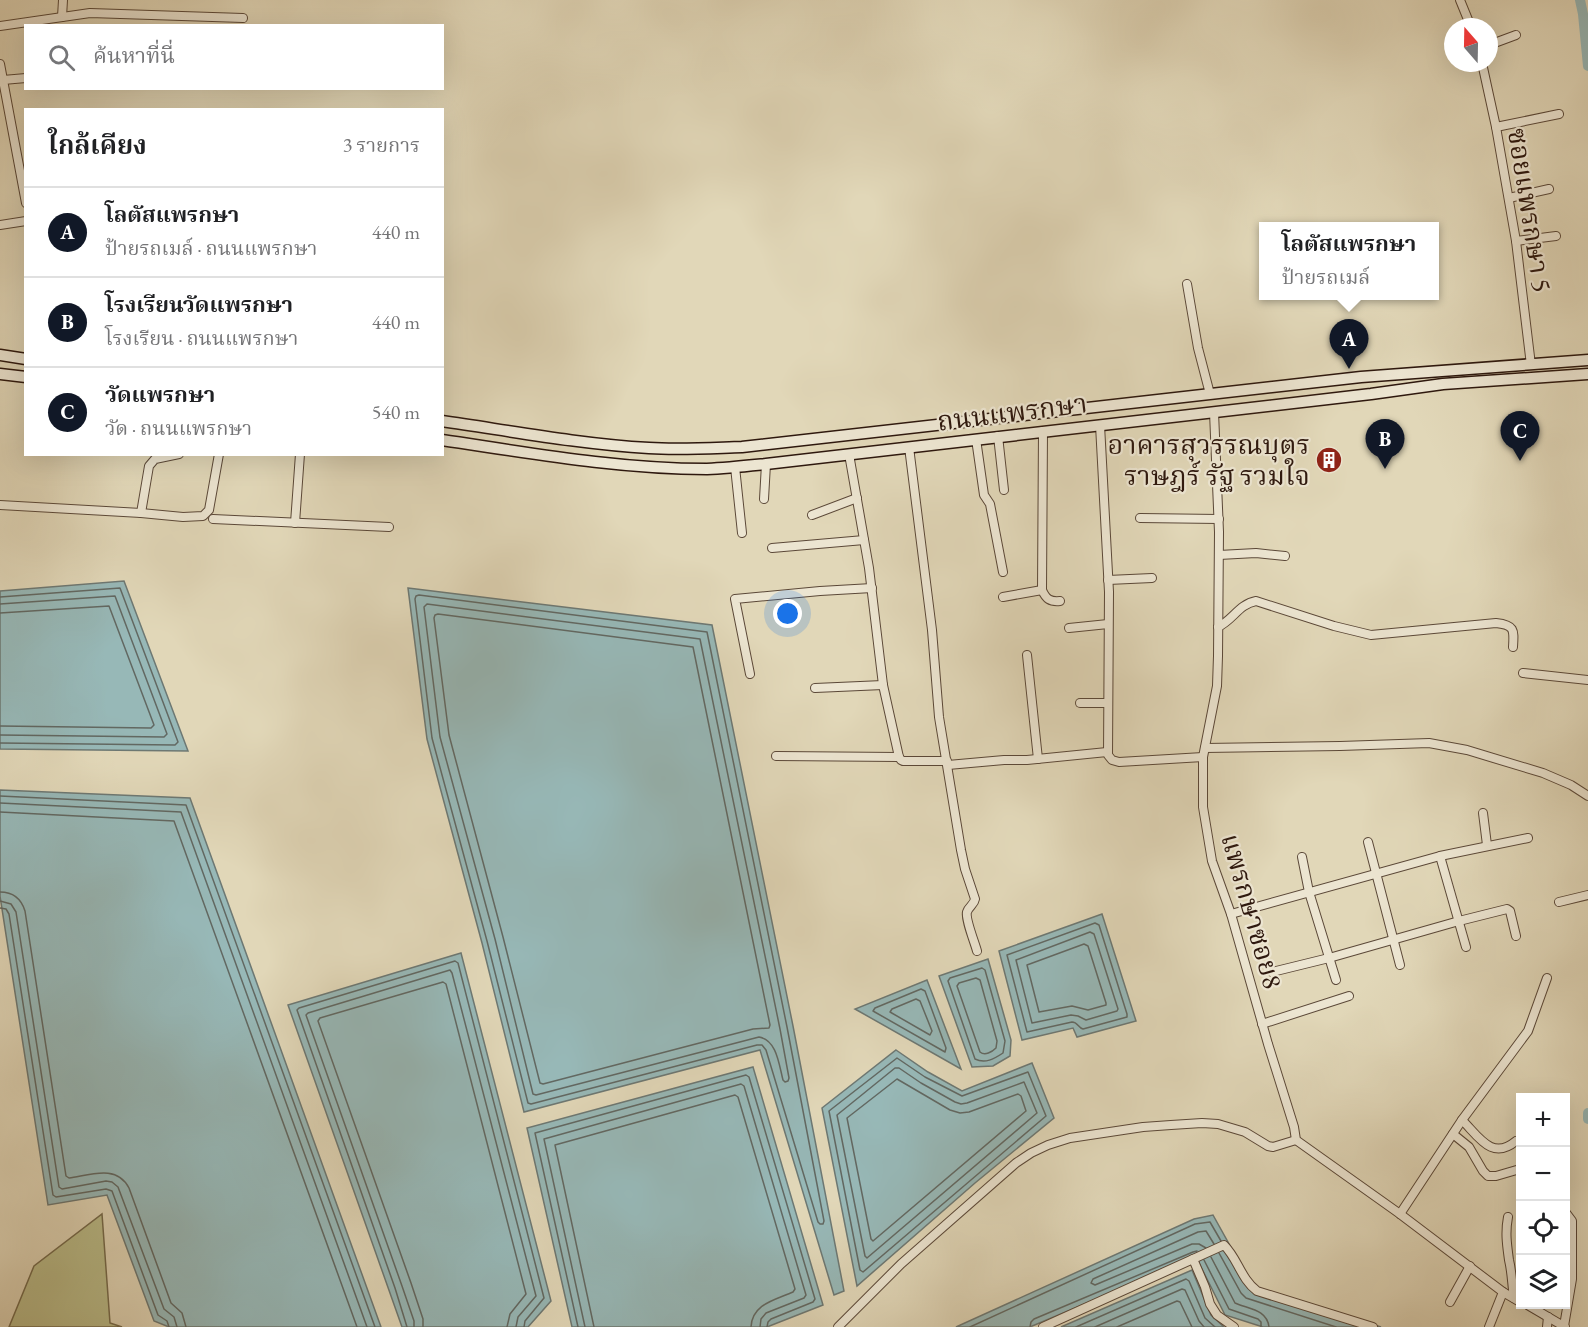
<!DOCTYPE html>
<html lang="th">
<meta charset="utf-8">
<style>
:root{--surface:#fff;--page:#f2f2f2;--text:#202124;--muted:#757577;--line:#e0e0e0;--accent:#111827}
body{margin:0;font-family:"EB Garamond","Noto Serif Thai",serif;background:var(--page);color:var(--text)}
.controls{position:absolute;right:18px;bottom:18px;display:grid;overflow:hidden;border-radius:0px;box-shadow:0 6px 24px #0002}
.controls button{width:54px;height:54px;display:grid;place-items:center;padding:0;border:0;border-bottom:2px solid var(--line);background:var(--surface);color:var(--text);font:30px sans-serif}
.compass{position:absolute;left:1444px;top:18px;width:54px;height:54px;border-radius:50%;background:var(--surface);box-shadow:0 6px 24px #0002;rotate:340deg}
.you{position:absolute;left:788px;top:614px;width:21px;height:21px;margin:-15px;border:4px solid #fff;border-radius:50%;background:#1a73e8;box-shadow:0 0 0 9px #1a73e833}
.badge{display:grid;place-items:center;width:39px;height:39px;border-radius:50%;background:var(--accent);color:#fff;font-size:20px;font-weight:700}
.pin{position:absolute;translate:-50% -50px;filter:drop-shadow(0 2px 3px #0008)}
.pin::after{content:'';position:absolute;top:32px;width:21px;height:18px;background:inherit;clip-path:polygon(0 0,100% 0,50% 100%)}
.popup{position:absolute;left:1259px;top:222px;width:180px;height:78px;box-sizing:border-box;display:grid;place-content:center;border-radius:0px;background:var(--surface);filter:drop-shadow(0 2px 4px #0005);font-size:20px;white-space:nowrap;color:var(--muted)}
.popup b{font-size:22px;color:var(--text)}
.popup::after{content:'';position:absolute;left:50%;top:100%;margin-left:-12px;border:12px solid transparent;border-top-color:var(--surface)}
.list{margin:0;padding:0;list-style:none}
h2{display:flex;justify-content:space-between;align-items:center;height:78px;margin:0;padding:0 24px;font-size:26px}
h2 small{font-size:20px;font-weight:400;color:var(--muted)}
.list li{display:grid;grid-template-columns:39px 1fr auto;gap:18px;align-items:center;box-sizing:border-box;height:90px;padding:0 24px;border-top:2px solid var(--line)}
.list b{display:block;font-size:22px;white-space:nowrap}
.list p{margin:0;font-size:20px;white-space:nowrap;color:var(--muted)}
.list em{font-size:20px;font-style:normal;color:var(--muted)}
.icon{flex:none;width:33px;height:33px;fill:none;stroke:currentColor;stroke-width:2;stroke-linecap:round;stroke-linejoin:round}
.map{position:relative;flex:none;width:1588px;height:1327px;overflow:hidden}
.search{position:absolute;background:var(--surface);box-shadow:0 6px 24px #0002;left:24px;top:24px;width:420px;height:66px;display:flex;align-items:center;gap:15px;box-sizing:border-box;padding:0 21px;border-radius:0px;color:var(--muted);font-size:22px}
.panel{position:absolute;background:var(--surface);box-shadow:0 6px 24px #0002;left:24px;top:108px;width:420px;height:348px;border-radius:0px}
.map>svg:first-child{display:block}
.green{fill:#b9bc8a;stroke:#746a4c;stroke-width:1.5}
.water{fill:#97b8b7;stroke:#6d7873;stroke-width:1.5}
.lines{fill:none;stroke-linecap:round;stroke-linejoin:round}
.shore{stroke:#626862;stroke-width:1.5}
.canal{stroke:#97b8b7;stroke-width:10}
.minor-casing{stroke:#5b4838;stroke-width:10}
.secondary-casing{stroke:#2e180e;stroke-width:13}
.minor{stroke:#ece5d1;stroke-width:8}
.secondary{stroke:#ece5d1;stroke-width:10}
.labels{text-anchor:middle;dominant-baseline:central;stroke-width:4.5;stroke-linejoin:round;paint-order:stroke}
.street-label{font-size:27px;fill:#2e180e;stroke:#ece5d1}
.poi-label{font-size:27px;fill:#2e180e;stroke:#ece5d1;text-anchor:end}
</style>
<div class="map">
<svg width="1588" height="1327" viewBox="0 0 1588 1327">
<rect width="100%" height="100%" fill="#e1d7b8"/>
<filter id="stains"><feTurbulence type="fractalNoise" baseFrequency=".00333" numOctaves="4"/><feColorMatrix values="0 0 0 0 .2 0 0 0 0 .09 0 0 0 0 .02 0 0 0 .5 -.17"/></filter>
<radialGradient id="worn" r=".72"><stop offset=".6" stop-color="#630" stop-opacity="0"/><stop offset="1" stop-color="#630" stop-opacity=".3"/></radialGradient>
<path class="green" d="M102,1214l8,109 12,4h-113l25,-61z"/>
<g class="water">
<path d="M124,581l64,170 -188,-2v-158z"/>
<path d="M408,588l304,37 81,401 51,265 -10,4 -74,-245 -236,62 -42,-169 -55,-204z"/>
<path d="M0,790l190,8 191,529h-212l-15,-6 -47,-126 -59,10 -48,-309z"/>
<path d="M1102,914l34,107 -59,16 -4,-9 -51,12 -23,-89z"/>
<path d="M461,953l90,348 -23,26h-126l-114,-322z"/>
<path d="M988,959l23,81 -1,16 -17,10 -21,1 -33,-91z"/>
<path d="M927,980l34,89 -106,-60z"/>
<path d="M896,1050l32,22 34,19 70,-28 22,55 -79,65 -118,103 -35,-178z"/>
<path d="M753,1067l70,238 -56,22h-195l-45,-199z"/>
<path d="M1213,1215l40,72 128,40h-118l-38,-12 -29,-58 -166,70h-74l238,-108z"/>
<path d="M1192,1270l19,45 13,12h-163z"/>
</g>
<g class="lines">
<g class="shore">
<path d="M419,595l288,37 80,395 37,194 -1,3h-3l-2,-2 -52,-172 -4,-5h-5l-226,59 -3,-1 -41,-162 -55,-203 -17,-139 1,-3z"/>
<path d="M0,597l120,-9 58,154 -3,3 -175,-2"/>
<path d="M0,604l115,-8 52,138 -3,3 -164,-2"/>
<path d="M427,604l273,35 80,390 9,49 -1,3 -3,1 -2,-2c-4,-15 -6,-40 -24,-43l-223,58 -3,-1 -38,-155 -55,-202 -16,-130z"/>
<path d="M0,613l109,-7 45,119 -3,3 -151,-2"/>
<path d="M438,614l255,33 77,378 -1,3 -16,1 -210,55 -3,-1 -37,-146 -54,-202 -15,-117 1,-3z"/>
<path d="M0,796l186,9 189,522"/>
<path d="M0,803l181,9 186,515"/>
<path d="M0,812l174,9 183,506"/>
<path d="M0,892c13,0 21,6 25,19l41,265 3,2c21,-3 48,-14 60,10l42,115 11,10 4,14"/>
<path d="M0,901l11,3 5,8 43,275 3,2 44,-8 6,1 6,5 46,122 10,8 3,10"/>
<path d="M0,908l6,1 3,5 44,281 3,2 50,-8 6,2 46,124 9,6 2,6"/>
<path d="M1095,923l4,2 28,89v3l-44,12c-5,-1 -5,-7 -11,-7l-45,10 -20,-77z"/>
<path d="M1090,932l4,2 24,75 -1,2 -31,9 -8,-4 -7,-1 -39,8 -16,-63z"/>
<path d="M1084,944l4,2 18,57v2l-18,5 -16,-4 -33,6 -12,-47z"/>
<path d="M982,968l3,2 20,71 -2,12c-9,6 -18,11 -28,6l-27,-78 2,-3z"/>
<path d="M976,978l4,2 17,61 -1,7c-4,4 -11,8 -16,4l-23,-66 2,-3z"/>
<path d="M921,989l4,2 21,57 -1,4 -72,-41 2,-3z"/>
<path d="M916,999l4,2 12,30 -2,4 -40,-23 2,-3z"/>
<path d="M897,1058l28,19 37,19 66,-24 18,44 -183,156 -3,-2 -31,-159z"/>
<path d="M895,1068h4l22,15 34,19 6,2 6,-1 57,-21 13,31 -170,145 -2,-2 -28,-141z"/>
<path d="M897,1079l53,31 10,3 9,-1 49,-18 3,2 5,15 -153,130 -2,-2 -24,-121z"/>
<path d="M1206,1248l-7,-4h-7l-97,41 -4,-2 2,-4 105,-47 8,-1 8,13"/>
<path d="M1219,1253l22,40 5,5 90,29"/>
<path d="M1211,1257l24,46c13,6 32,6 34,24"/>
<path d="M1204,1260l25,49 29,10 3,3v5"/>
<path d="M407,1327l-12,-39 -98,-278 2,-2 156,-47 3,2 86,335 -19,23 -1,6"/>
<path d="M414,1327v-6l-12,-35 -96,-271 2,-2 142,-43 2,3 84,323 -18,21 -2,10"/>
<path d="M423,1327v-8l-12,-36 -93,-262 2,-3 123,-36 3,2 80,310 -16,20 -3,13"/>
<path d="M578,1327l-43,-194 211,-58 3,2 66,222 -2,3 -42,17 -3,3 -1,5"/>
<path d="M585,1327l-41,-188 197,-55 3,2 62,209 -2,3 -38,15 -5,6 -1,8"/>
<path d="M594,1327l-39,-182 180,-50 3,2 57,192 -2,3c-18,8 -41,12 -42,35"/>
<path d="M970,1327l225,-103 15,-2 11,19"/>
<path d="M1030,1327l1,-5 3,-3 159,-67 4,-1"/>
<path d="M1076,1327l110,-48 3,2 16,37 10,9"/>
<path d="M1095,1327l87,-38 3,1 14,31 5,6"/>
<path d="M1117,1327l60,-26 3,1 12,25"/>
</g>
<g class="canal">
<path d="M1580,0l3,14 5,52"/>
<path d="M1588,1113v6"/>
</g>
<g class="minor-casing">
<g id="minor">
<path d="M1460,0l11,27"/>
<path d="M62,17l1,-17"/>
<path d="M0,26l90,-13 153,5"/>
<path d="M1489,45l27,-10"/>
<path d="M1482,63l14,64 20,114 15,124"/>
<path d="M0,64l26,139"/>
<path d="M3,80l23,-2"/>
<path d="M1496,127l63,-13"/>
<path d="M1509,198l40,-9"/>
<path d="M0,225l26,-4"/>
<path d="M1516,241l40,-5"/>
<path d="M1187,284l11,64 12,46"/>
<path d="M1214,412l5,120 -1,124 -1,30 -14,71v50l9,54 19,53 37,130 26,83 2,13 104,74 103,78 17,10"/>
<path d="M1100,425l9,167 -1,163 4,5 7,2 84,-5"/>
<path d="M998,436l6,54"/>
<path d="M976,439l8,56 6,9 13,68"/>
<path d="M909,447l23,183 7,87 22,133 4,19 10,30c-1,6 -6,7 -8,13 -2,7 8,31 10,39"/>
<path d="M849,454l20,114 14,117 16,72 2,3 2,1h44"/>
<path d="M735,467l7,66"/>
<path d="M764,499l2,-35"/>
<path d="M0,505l141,8 42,4 20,-1 6,-6 10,-56"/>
<path d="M141,513l8,-47 6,-7 24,-5"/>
<path d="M812,515l45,-17"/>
<path d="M1140,518l79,1"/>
<path d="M213,519l176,8"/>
<path d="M295,523l5,-69"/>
<path d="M772,548l92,-8"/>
<path d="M1219,555l37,-2 29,3"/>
<path d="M1108,580l44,-2"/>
<path d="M1042,590c4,9 8,12 18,11"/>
<path d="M1003,597l39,-7 1,-159"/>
<path d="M1218,627c15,-7 21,-23 38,-26l78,25 37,9 125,-12c19,2 18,7 17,24"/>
<path d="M1069,628l39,-4"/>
<path d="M1027,655l11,104"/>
<path d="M1523,673l65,7"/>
<path d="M750,674l-15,-75 85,-8 52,-3"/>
<path d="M815,688l68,-3"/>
<path d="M1080,703h28"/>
<path d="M1205,748l135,-2 89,-3 38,7 76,23 28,12 17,11"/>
<path d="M776,756l123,1"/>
<path d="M948,765l56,-5h23l80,-8"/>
<path d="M1483,813l4,32"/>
<path d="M1368,842l32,123"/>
<path d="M1440,856l26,91"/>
<path d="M1302,857l7,35 27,88"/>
<path d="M1559,902l29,-7"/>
<path d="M1231,914l209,-58 88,-18"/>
<path d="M1272,972l57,-14 130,-37 48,-12 3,2 6,25"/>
<path d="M1262,1024l87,-28"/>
<path d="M1462,1120c17,17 30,41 54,21"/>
<path d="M1453,1134l16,13 14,24 5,5h8l24,-7"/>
<path d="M1400,1214l62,-94 66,-89 19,-53"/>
<path d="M1508,1217c-3,16 -1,28 1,43 3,12 3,25 5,38"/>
<path d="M1193,1259l12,28 5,17 7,11 17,12"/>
<path d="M1450,1302l20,-36"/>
<path d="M1526,1304l39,23"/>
<path d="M1564,1326l8,-47v-58l-6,-8"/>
<path d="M838,1327l63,-63 115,-101 15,-10 17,-8 22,-7 73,-11 28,-2 31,-2 16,1 27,8 23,14 5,1 23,-7"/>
<path d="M1043,1327l181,-82c14,14 17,34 33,46l116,36"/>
<path d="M1489,1327l14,-35"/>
<path d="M1547,1327l1,-10"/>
</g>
</g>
<g class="secondary-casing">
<g id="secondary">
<path d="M0,355l26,4"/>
<path d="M0,374l26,3"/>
<path d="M442,421c69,10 138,23 207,27 31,2 62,0 93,-1l619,-70 227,-17"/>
<path d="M442,440c88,13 176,29 265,29 20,-1 39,-3 59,-5l605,-70 72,-10 145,-10"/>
</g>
</g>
<use href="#minor" class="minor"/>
<use href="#secondary" class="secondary"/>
</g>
<defs>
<g id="building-disc" transform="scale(1.35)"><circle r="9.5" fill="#8f2418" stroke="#ece5d1"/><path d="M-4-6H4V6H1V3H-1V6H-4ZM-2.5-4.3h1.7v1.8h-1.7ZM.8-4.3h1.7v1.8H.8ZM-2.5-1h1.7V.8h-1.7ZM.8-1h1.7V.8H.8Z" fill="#fff"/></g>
</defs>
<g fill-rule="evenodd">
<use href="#building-disc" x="1329" y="460"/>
</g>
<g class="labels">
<g class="street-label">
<text transform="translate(1530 210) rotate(81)">ซอยแพรกษา 5</text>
<text transform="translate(1012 412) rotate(-7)">ถนนแพรกษา</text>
<text transform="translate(1252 911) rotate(74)">แพรกษาซอย8</text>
</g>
<g class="poi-label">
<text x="1310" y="444">อาคารสุวรรณบุตร<tspan x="1310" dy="31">ราษฎร์ รัฐ รวมใจ</tspan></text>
</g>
</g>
<rect width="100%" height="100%" filter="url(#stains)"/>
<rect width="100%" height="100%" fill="url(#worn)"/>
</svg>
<div class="controls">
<button>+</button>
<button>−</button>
<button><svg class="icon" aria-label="locate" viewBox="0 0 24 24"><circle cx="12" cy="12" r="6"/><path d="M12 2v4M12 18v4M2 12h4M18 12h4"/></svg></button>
<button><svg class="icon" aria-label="layers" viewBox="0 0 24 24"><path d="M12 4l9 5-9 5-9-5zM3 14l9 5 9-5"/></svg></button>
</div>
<svg class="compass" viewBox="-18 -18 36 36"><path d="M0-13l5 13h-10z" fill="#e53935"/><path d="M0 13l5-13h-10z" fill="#757577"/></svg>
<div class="you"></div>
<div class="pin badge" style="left:1349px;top:369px">A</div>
<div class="popup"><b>โลตัสแพรกษา</b>ป้ายรถเมล์</div>
<div class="pin badge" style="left:1385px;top:469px">B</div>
<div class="pin badge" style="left:1520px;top:461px">C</div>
<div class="search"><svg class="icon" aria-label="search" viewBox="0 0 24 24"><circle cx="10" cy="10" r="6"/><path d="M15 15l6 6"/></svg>ค้นหาที่นี่</div>
<section class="panel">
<h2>ใกล้เคียง<small>3 รายการ</small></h2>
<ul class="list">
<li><span class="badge">A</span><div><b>โลตัสแพรกษา</b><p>ป้ายรถเมล์ · ถนนแพรกษา</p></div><em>440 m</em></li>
<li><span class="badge">B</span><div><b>โรงเรียนวัดแพรกษา</b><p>โรงเรียน · ถนนแพรกษา</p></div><em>440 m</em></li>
<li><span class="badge">C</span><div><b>วัดแพรกษา</b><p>วัด · ถนนแพรกษา</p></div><em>540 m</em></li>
</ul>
</section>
</div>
